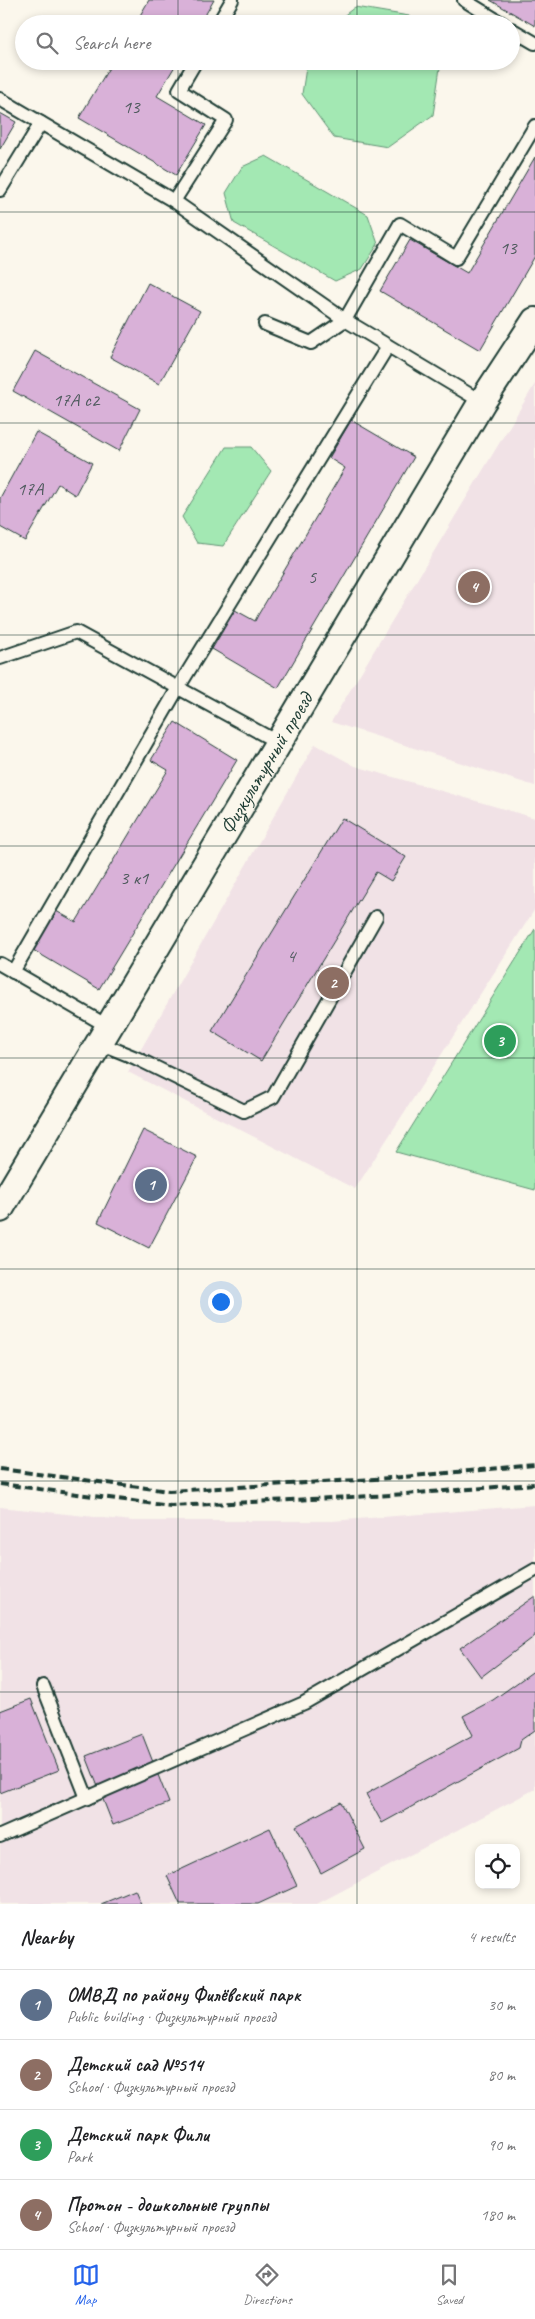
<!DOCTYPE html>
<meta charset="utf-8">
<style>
:root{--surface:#fff;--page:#f6f6f6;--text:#202124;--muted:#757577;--line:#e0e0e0;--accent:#2563eb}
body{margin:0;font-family:Caveat,sans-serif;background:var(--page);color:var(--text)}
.controls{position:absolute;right:15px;bottom:15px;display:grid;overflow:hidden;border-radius:10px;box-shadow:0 2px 8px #0003}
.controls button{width:45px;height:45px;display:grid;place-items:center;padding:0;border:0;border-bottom:1px solid var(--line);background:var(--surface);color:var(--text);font:25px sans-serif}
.you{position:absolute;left:220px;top:1301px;width:18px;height:18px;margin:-12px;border:4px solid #fff;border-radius:50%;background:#1a73e8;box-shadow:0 0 0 8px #1a73e833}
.badge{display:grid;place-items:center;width:32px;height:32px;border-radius:50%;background:var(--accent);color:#fff;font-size:16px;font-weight:700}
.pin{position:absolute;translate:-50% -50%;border:2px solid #fff;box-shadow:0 1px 5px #0006}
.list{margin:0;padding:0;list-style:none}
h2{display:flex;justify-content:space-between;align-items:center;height:65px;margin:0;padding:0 20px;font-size:21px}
h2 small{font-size:16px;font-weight:400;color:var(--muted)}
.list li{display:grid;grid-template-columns:32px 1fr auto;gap:15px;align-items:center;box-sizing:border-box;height:70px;padding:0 20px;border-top:1px solid var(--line)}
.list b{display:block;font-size:19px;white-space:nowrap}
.list p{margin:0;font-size:16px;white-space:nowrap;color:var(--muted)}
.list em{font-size:16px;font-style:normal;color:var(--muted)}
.icon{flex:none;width:28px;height:28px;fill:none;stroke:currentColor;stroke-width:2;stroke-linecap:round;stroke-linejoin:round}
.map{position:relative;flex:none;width:535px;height:1904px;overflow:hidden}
.search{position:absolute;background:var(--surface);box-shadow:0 2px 8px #0003;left:15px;right:15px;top:15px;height:55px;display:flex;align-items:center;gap:12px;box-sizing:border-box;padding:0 18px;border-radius:28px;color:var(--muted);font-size:19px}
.sheet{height:345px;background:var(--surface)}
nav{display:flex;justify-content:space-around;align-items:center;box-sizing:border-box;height:70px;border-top:1px solid var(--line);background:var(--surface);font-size:14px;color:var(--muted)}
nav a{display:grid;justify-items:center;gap:2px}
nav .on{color:var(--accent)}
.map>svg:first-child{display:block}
.built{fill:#f1e2e6}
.green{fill:#a3e8b3;stroke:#619274}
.building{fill:#d9b1d8;stroke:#1f3d34}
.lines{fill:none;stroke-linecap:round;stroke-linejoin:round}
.lane-casing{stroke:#1f3d34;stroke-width:16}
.street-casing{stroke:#1f3d34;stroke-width:30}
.lane{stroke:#fbf7ec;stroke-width:12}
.street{stroke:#fbf7ec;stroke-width:26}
.rail{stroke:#1f3d34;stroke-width:4;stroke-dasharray:8 4;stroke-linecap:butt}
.grid{fill:none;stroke:#1f3d34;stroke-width:1;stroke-opacity:0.55}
.labels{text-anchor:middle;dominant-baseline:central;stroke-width:4.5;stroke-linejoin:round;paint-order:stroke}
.number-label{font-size:19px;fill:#4e5a5d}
.street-label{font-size:21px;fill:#1f3d34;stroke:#fbf7ec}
</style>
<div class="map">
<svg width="535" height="1904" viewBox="0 0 535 1904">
<rect width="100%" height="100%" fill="#fbf7ec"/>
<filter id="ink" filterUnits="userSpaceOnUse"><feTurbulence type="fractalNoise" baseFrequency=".02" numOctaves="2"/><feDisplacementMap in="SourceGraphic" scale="10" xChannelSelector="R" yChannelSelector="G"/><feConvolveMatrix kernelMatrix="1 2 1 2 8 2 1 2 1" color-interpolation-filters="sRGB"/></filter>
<g filter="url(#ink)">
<g class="built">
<path d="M535,384v402l-204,-64z"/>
<path d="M315,744l40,22 180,52v91l-180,280 -227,-117z"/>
<path d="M535,1505v284l-218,115h-317v-397l133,14h199z"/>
</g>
<g class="green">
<path d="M355,7l54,9 6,8h-82z"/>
<path d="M307,61h134l-8,54 -45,32 -54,-9 -32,-44z"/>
<path d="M266,156l102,59 10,29 -16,25 -27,12 -101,-58 -8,-30 16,-26z"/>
<path d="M226,447h25l20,24 -48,75 -26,-3 -15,-26z"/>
<path d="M535,929v261l-139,-38z"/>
</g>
<g class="building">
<path d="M149,0h65l-14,24h-65z"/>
<path d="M490,0h45v26z"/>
<path d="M113,61h65l-21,35 49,29 -30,50 -97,-57z"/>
<path d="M0,113l16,9 -16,27z"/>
<path d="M535,157v99l-55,94 -100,-59 30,-51 57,33z"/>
<path d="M148,283l52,28 -41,73 -49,-27z"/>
<path d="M35,351l105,58 -21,42 -106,-60z"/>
<path d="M351,420l63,37 -136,231 -66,-39 23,-39 20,11 3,-6 87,-147 -16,-10z"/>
<path d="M36,432l56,31 -17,32 -17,-11 -33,57 -25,-14v-29z"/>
<path d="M175,722l62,38 -138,229 -66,-39 23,-39 20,11 92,-152 -17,-10z"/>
<path d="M342,818l64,39 -15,24 -15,-9 -115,189 -49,-30z"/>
<path d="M143,1130l54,27 -48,91 -51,-26z"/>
<path d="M535,1596v40l-54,41 -21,-29z"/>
<path d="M535,1670v60l-14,10 -2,8 -137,75 -16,-29 107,-59 -10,-19 30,-16z"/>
<path d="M31,1699l28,71 -59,23v-82z"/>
<path d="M142,1734l27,69 -56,22 -27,-69z"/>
<path d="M341,1802l24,47 -44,24 -25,-47z"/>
<path d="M270,1828l27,58 -39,18h-78l-13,-28z"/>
<path d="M135,1890l6,14h-40z"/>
</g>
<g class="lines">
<g class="lane-casing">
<g id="lane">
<path d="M464,0l39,24"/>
<path d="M218,24l14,-24"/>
<path d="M511,29l24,14"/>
<path d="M0,99l174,102 171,119 137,82"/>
<path d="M0,190l41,-67"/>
<path d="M174,201l52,-81 -47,-30 17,-29"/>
<path d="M265,324l46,19 34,-23 55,-96 56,34 79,-132"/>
<path d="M0,658l76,-26 203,111"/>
<path d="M0,964l109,63"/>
<path d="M13,972l165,-284 210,-342"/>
<path d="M99,1043l37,15 108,53 29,-14 103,-180"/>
<path d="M43,1686l44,112"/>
<path d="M0,1836l304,-133 231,-133"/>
</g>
</g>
<g class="street-casing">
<g id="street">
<path id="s1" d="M0,1209l482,-807 53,-81"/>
</g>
</g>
<use href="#lane" class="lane"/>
<use href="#street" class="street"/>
<g class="rail">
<path d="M0,1469l169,22 222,-13 144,-13"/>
<path d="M0,1484l171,22 221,-11 143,-11"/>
</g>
</g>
</g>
<path class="grid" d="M178,0v24M357,0v24M178,61v1843M357,61v1843M0,212h535M0,423h535M0,635h535M0,846h535M0,1058h535M0,1269h535M0,1481h535M0,1692h535"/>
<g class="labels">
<g class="number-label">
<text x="131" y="107">13</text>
<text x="508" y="248">13</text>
<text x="76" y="400">17А с2</text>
<text x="30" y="489">17А</text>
<text x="312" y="577">5</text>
<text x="134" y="878">3 к1</text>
<text x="291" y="956">4</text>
</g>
<g class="street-label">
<text stroke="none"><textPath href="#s1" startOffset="519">Физкультурный проезд</textPath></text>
</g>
</g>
</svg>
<div class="controls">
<button><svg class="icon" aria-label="locate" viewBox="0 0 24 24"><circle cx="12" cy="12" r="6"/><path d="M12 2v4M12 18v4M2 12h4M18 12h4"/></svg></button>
</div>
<div class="you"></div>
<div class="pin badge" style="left:151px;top:1185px;background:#5c6f8a">1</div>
<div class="pin badge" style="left:333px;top:983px;background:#8d6e63">2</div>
<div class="pin badge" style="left:500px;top:1041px;background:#2e9e5b">3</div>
<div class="pin badge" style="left:474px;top:587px;background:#8d6e63">4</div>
<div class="search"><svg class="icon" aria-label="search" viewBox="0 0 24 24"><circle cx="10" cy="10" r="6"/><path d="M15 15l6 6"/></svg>Search here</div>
</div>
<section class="sheet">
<h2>Nearby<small>4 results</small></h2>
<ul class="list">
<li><span class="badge" style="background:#5c6f8a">1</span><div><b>ОМВД по району Филёвский парк</b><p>Public building · Физкультурный проезд</p></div><em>30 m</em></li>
<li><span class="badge" style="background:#8d6e63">2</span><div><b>Детский сад №514</b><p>School · Физкультурный проезд</p></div><em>80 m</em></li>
<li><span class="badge" style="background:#2e9e5b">3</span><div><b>Детский парк Фили</b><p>Park</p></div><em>90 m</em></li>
<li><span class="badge" style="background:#8d6e63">4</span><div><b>Протон - дошкольные группы</b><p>School · Физкультурный проезд</p></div><em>180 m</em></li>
</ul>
</section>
<nav>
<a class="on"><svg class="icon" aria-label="map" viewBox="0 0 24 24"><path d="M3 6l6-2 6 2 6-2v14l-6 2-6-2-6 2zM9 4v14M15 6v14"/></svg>Map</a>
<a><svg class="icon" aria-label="directions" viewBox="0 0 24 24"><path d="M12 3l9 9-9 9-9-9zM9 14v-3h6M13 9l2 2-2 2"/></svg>Directions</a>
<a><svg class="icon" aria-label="saved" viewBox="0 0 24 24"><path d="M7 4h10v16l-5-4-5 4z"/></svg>Saved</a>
</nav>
